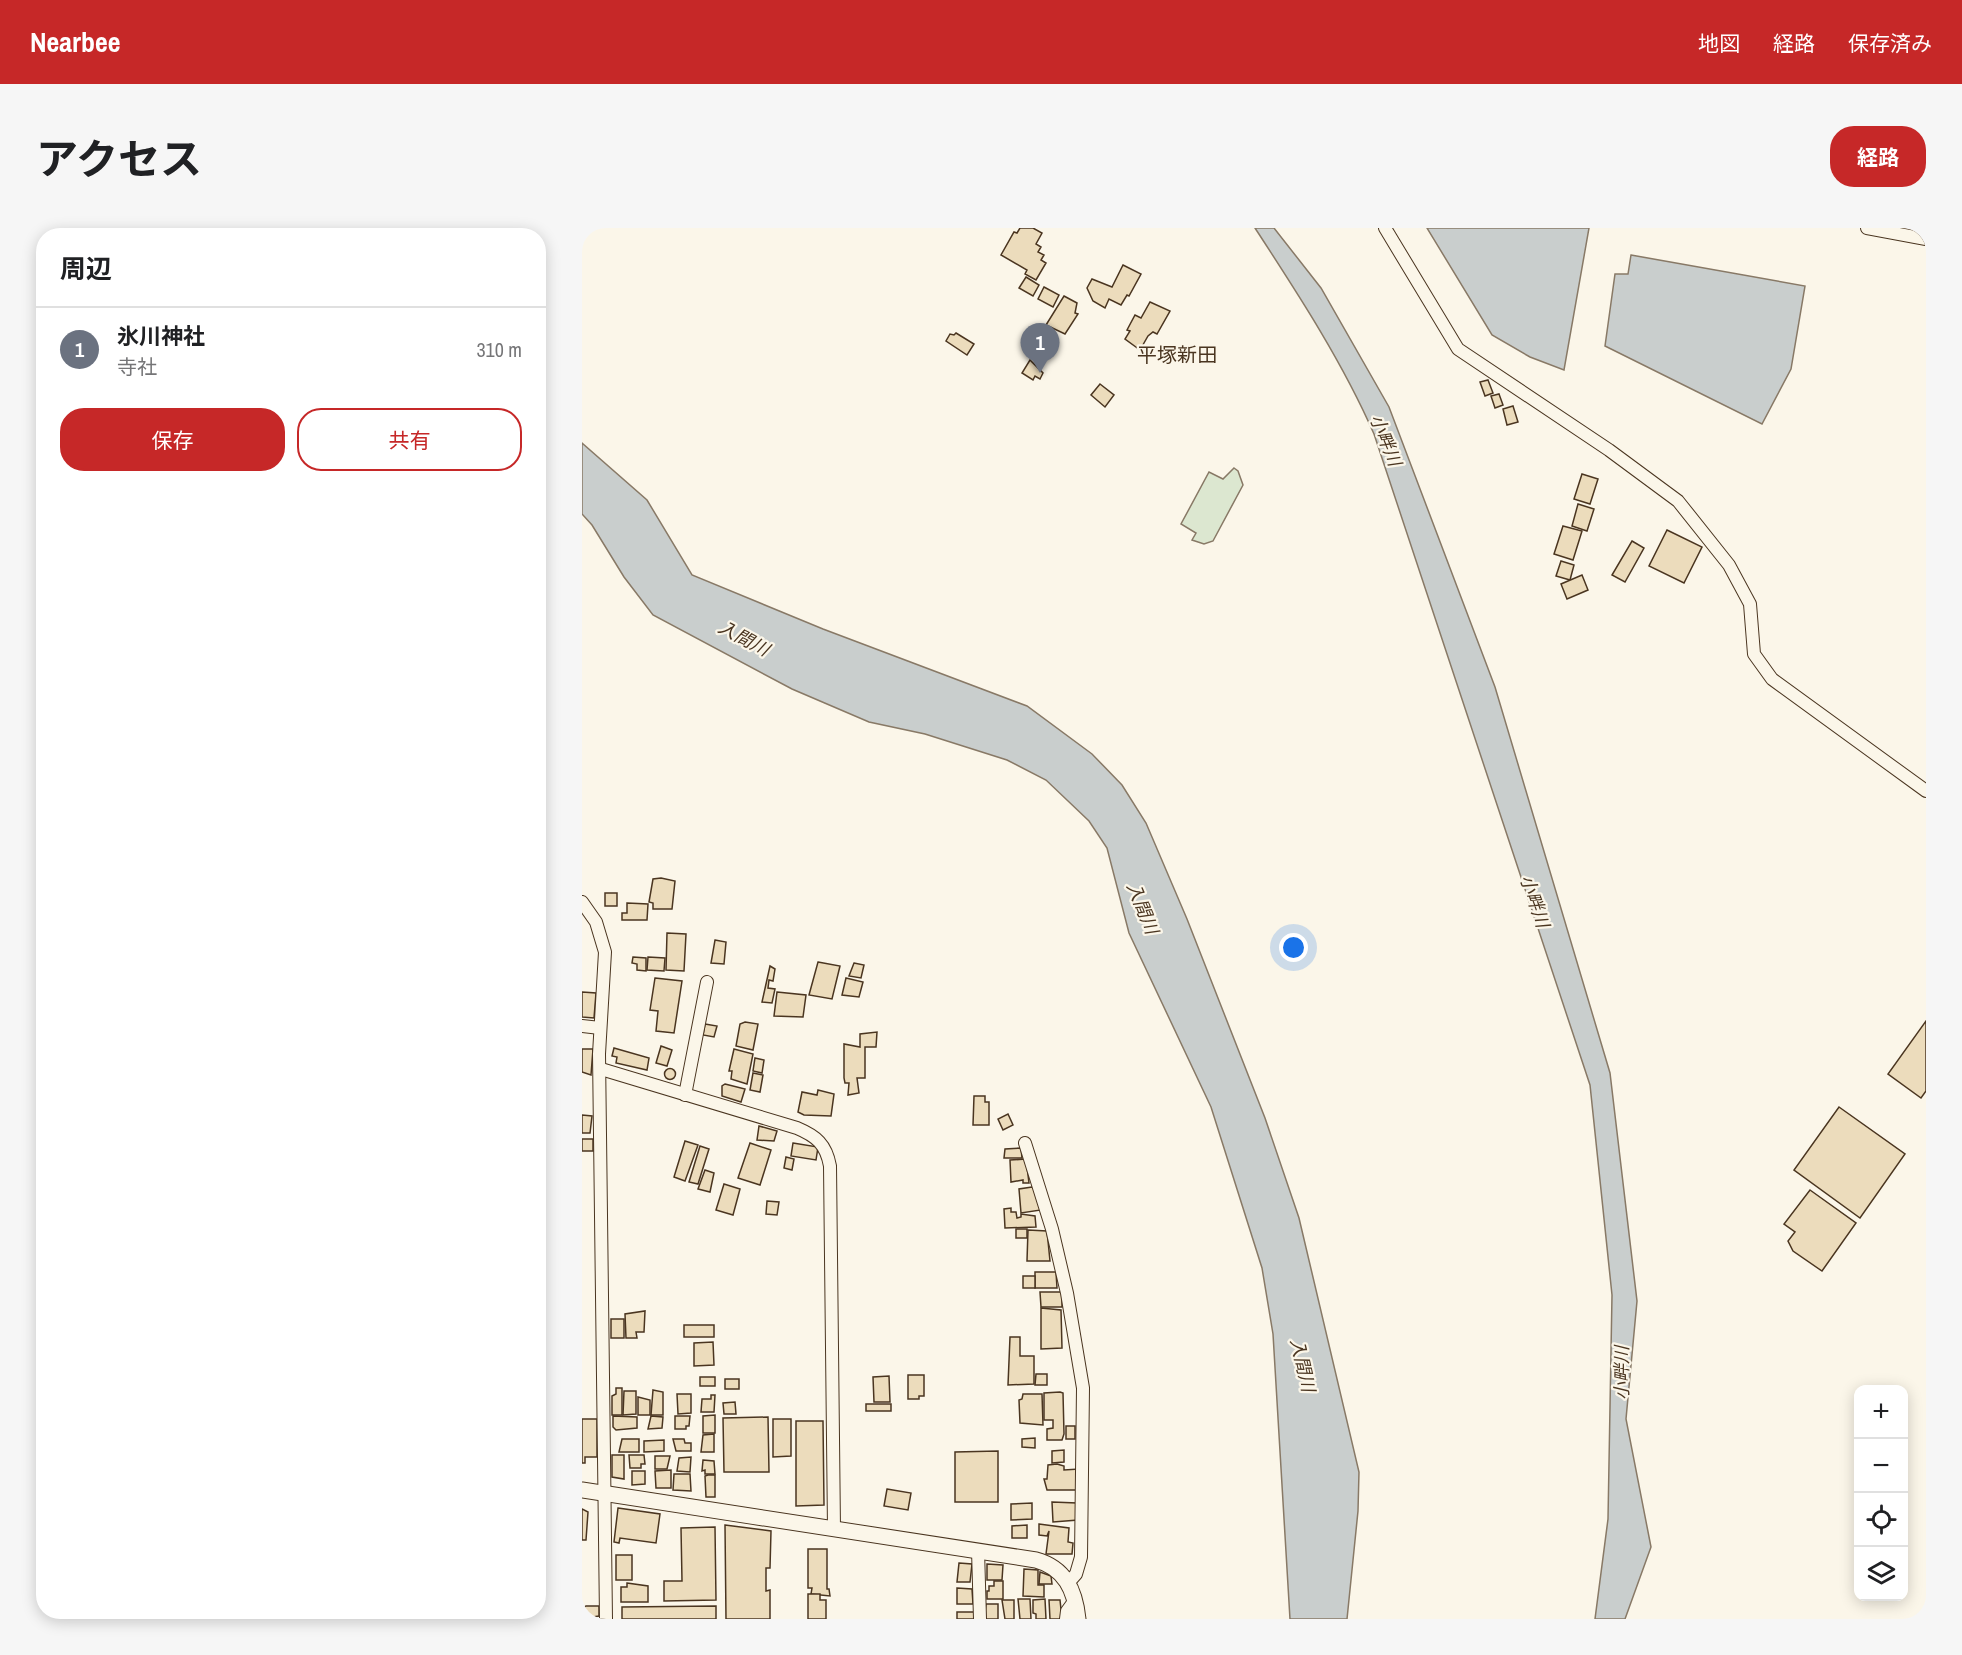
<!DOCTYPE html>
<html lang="ja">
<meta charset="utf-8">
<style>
:root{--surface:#fff;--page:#f6f6f6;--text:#202124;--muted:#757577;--line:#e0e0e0;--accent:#c62828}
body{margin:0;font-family:"Archivo Narrow","Noto Sans JP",sans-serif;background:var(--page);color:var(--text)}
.controls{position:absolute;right:18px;bottom:18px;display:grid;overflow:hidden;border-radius:12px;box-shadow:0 3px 15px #0003}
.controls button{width:54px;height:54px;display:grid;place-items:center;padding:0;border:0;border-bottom:2px solid var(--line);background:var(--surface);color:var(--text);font:30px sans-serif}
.you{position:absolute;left:712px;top:720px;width:21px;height:21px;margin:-15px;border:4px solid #fff;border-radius:50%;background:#1a73e8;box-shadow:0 0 0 9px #1a73e833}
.badge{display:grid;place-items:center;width:39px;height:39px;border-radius:50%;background:var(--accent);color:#fff;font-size:20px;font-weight:700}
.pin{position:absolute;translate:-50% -50px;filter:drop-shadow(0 2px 3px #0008)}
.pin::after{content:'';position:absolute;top:32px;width:21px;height:18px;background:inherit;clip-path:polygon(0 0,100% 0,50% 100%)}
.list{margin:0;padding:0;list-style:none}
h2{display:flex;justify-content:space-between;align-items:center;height:78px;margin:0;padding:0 24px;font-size:26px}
h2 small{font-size:20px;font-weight:400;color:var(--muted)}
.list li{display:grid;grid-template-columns:39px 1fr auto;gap:18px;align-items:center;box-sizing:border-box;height:84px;padding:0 24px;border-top:2px solid var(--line)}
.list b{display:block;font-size:22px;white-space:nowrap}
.list p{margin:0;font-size:20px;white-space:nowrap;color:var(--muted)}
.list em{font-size:20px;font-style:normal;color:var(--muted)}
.actions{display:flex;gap:12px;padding:18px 24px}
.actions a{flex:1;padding:14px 0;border:2px solid var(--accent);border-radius:24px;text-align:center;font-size:21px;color:var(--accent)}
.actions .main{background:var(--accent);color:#fff}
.icon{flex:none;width:33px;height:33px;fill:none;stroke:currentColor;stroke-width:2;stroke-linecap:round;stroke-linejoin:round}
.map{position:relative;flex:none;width:1344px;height:1391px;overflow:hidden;border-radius:24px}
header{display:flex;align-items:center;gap:36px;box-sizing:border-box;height:84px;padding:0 30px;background:var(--accent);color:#fff}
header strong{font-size:28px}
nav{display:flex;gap:33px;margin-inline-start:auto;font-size:21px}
.intro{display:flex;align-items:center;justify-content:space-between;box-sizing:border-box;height:144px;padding:0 36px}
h1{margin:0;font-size:42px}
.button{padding:15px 27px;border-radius:24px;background:var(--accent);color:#fff;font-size:21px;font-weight:700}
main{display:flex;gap:36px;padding:0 36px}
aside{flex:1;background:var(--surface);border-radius:24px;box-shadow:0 3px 15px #0003}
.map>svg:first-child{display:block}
.green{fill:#dce7d0;stroke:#887966;stroke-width:1.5}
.water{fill:#c9cecd;stroke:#887966;stroke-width:1.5}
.building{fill:#ecdcbc;stroke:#4a3520;stroke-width:1.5}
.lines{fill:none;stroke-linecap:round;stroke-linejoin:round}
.minor-casing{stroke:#4a3520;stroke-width:14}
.tertiary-casing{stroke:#4a3520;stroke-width:17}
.minor{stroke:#fbf6e9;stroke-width:12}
.tertiary{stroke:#fbf6e9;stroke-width:15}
.labels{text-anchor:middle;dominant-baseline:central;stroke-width:4.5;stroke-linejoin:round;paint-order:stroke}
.water-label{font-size:18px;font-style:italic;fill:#4a3520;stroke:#fbf6e9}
.quarter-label{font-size:20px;fill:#4a3520;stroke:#fbf6e9}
</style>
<header>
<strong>Nearbee</strong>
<nav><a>地図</a><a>経路</a><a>保存済み</a></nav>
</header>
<div class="intro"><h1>アクセス</h1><a class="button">経路</a></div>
<main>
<aside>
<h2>周辺<small></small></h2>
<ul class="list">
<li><span class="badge" style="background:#6b7280">1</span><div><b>氷川神社</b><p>寺社</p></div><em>310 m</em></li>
</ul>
<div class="actions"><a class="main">保存</a><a>共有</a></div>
</aside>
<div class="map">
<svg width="1344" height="1391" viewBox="0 0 1344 1391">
<rect width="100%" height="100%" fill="#fbf6e9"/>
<path class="green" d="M652,240l4,3 5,14 -30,56 -9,3 -12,-4 4,-7 -15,-9 28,-52 14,7z"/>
<g class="water">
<path d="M673,0h19l47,60 68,119 106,280 115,386 27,228 -11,118 25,128 -26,72h-30l13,-100 4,-224 -22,-210 -216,-651c-32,-73 -76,-140 -119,-206z"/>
<path d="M845,0h162l-25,142 -34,-13 -38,-22z"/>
<path d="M1049,27l174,31 -14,83 -29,55 -157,-78 10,-72h13z"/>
<path d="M0,215l65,57 45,75 131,54 204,77 65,48 30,31 24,38 41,96 78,199 34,100 60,254 -1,39 -11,108h-57l-17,-285 -11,-66 -51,-161 -82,-174 -22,-85 -18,-27 -43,-41 -39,-20 -82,-26 -56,-12 -77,-33 -139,-74 -29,-38 -32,-52 -10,-11z"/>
</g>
<g class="building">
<path d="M438,0h13l9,5 -6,11 5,3 -3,5 6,3 -3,5 5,3 -10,17 -11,-6 2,-4 -26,-15 13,-23 3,1z"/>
<path d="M541,37l18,9 -12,22 -2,-1 -6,10 -12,-6 -4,9 -12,-7 -6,-13 5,-9 20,8z"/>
<path d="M444,49l13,8 -6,11 -14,-8z"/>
<path d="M462,59l15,8 -6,12 -15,-8z"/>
<path d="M482,68l13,7 -2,10 3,1 -13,20 -19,-9z"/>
<path d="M568,74l20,9 -13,23 -4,-2 -5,4 -8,14 -15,-11 5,-8 -3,-1 8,-15 6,3z"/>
<path d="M374,105l18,11 -7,11 -21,-14 4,-7 4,1z"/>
<path d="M448,132l13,13 -3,6 -5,-3 -2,4 -11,-7z"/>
<path d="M906,152l5,13 -8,3 -5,-14z"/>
<path d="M518,156l14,11 -9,12 -14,-12z"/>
<path d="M917,166l4,11 -8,3 -4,-12z"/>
<path d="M931,178l5,16 -11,3 -4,-16z"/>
<path d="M1000,246l16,5 -8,25 -16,-5z"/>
<path d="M996,276l16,5 -7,22 -15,-5z"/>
<path d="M981,298l19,5 -9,29 -19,-6z"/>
<path d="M1085,302l35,17 -18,36 -35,-17z"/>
<path d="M1050,313l12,7 -19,34 -13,-7z"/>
<path d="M979,333l13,4 -4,15 -14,-4z"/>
<path d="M1000,347l6,15 -21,9 -6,-15z"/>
<path d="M79,650l14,3 -3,28h-19v-6l-4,-1 4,-23z"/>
<rect x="23" y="665" width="12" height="13"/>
<path d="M45,675l21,1 -1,16h-25v-7h5z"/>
<path d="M85,705l19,1 -2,37 -18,-1z"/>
<path d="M133,712l11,2 -2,22 -13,-1z"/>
<path d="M51,729l13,1v13l-9,-1v-6l-5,-1z"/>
<path d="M66,729l17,1 -1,13 -17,-1z"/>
<path d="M236,734l22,4 -8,33 -23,-4z"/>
<path d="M272,735l10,2 -3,13 -12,-2z"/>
<path d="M188,738l5,3 -2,12 -4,-1 -1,8 7,1 -3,14 -10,-1z"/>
<path d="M73,750l27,3 -8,52 -18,-2 2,-20 -8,-1z"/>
<path d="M264,750l17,4 -4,15 -17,-2z"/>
<path d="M0,764l14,1 -2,25 -12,-1z"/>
<path d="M195,764l29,3 -3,22 -29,-1z"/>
<path d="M1344,793v70l-5,7 -33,-24z"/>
<path d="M163,794l13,2 -5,26 -17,-4 4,-22z"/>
<path d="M123,796l12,2 -3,11 -11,-2z"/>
<path d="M295,804l-1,15h-11v31h-8l2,15 -11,2 1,-12h-4l-1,-5v-34l16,3v-13z"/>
<path d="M79,818l11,4 -5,16 -11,-3z"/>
<path d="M32,820l35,10 -2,12 -31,-7 1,-6 -5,-1z"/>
<path d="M0,821h11l-2,26 -9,-3z"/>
<path d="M152,821l19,5 -6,30 -16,-5 1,-8h-3z"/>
<path d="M173,830l9,2 -2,13 -9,-2z"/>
<circle cx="88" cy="846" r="5.5"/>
<path d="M171,845l10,2 -3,17 -10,-2z"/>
<path d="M143,856l20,5 -4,13 -19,-6v-10z"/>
<path d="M236,862l16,4 -3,22 -27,-1 -6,-3 4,-20 15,3z"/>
<path d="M392,868h11v6h4v23h-16z"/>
<path d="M1257,879l66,47 -45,64 -66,-48z"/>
<path d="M426,886l5,11 -10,5 -5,-11z"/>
<path d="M0,887l10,1 -2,17h-8z"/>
<path d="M177,898l18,5 -3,10 -17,-1z"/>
<rect x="0" y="911" width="11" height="12"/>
<path d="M103,913l13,4 -13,36 -11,-4z"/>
<path d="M168,915l21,7 -11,35 -22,-7z"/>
<path d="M211,915l25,4 -2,13 -25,-4z"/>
<path d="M118,918l9,3 -11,35 -9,-2z"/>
<path d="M439,920l1,10h-18l1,-9z"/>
<path d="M204,929l8,2 -2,11 -8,-2z"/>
<path d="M444,931l3,24h-6v-3l-12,2 -1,-22z"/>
<path d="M123,942l9,3 -4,19 -12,-3z"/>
<path d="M142,956l16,5 -7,26 -17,-5z"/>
<path d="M450,959l4,1 5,22 -20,3 -2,-24z"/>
<path d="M1228,962l46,33 -34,48 -29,-20 -5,-10 7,-9 -11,-8z"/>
<path d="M185,973l12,1 -2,13 -11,-1z"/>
<path d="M429,980v4h5l1,6 4,-1v-3l14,2 1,11 -31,1 -1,-19z"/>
<rect x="434" y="1001" width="11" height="9"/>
<path d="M446,1002l19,1 3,30h-23z"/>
<path d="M453,1044h21l1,16h-22z"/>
<rect x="441" y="1048" width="12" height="12"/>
<path d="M458,1064h22v15h-21z"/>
<path d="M459,1080l20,2 1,38 -21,1z"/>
<path d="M63,1083l-1,21h-8l1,6h-11l-1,-24z"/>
<rect x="29" y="1091" width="13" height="19"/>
<rect x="102" y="1097" width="30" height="12"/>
<path d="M428,1109h10v19h14v28l-26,1z"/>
<path d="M131,1114l1,23 -20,1v-23z"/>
<path d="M454,1146h11v11h-12z"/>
<path d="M326,1147h16v21h-5v3h-11z"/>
<path d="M307,1148l1,26h-16l-1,-25z"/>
<rect x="118" y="1149" width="15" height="9"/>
<rect x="143" y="1151" width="14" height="10"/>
<path d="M34,1160h6v27h-10v-19l4,-2z"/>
<path d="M71,1162l10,2v23h-12z"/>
<path d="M42,1163h12v23l-13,1z"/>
<path d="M478,1164l3,1 1,41 -2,6h-15v-11l6,-1v-8h-9v-27z"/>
<path d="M95,1166h14v19l-13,1z"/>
<path d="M441,1166h19l1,31 -23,-2 -1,-23 3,-1z"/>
<path d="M129,1167h4l-1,17h-13l1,-13h9z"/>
<path d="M56,1169l12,3v15h-12z"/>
<path d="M153,1174l1,12h-12l-1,-11z"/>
<rect x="284" y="1176" width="25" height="7"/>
<path d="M133,1187v18h-12v-17z"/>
<path d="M31,1188l24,1v11l-21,2 -3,-3z"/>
<path d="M69,1188l12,1 -1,11 -14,1z"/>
<path d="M93,1188h15l-1,10h-3v3h-11z"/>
<path d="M186,1189l1,55h-45l-1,-54z"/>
<path d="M0,1191h15v38h-12v6h-3z"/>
<path d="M191,1191h18v37l-18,1z"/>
<path d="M214,1193h27l1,84 -28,1z"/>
<rect x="484" y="1198" width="9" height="13"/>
<path d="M132,1206v18h-13l2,-17z"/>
<path d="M453,1210v10l-13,-1v-8z"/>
<path d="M40,1211h17v13h-20z"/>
<path d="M91,1211h11l1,4h6v8h-15z"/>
<path d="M82,1212v11l-20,1v-11z"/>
<path d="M482,1222v12l-12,1v-12z"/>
<path d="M416,1223v51h-43v-50z"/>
<path d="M30,1227h12v24l-12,-2z"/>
<path d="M47,1227h15l1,9h-4v4h-11z"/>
<path d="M73,1228h15l-3,13h-12z"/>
<path d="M109,1229l-1,15 -13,-1 2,-13z"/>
<path d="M121,1232l11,1 1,13h-10v-4l-3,1z"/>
<path d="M475,1236l7,2v4l15,-1 1,21h-33l-3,-11h3l1,-14z"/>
<path d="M89,1242v18h-15l-1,-17z"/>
<path d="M50,1243h13v13l-13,1z"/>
<path d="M92,1246h16l1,17 -18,-1z"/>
<path d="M126,1247h7v22h-9l-1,-21z"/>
<path d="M305,1261l24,4 -3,17 -24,-4z"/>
<path d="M470,1274l25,1 1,17 -25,2z"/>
<path d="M450,1275v16l-21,1v-16z"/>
<path d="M36,1280l42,6 -4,29 -36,-5 -1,5 -5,-1z"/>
<path d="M0,1281l6,3 -2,28h-4z"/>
<path d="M457,1296l30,4 -1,14 5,1 -1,11h-26l3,-23 -2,5 -8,-1z"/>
<path d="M143,1297l46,6 -1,37h-4v23l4,-1v29h-44z"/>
<path d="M445,1297v13h-15v-12z"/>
<path d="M133,1299l1,73 -52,1v-20h18l-1,-53z"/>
<path d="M226,1321h19v40h2l1,7 -19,-2 1,-6h-4z"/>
<rect x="34" y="1327" width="16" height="25"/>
<path d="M377,1335l13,1 -2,18h-13z"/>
<path d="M405,1336l16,1 -1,15h-15z"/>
<path d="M442,1341l14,1v15h6v12l-21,-1z"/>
<path d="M458,1344l11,4 1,8h-13z"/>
<path d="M412,1353h9v18h-16v-8h2v-5h5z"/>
<path d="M45,1355l21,3v16h-27v-15h6z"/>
<path d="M375,1360l15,1 1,15h-16z"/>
<path d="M226,1366h12v6h6v19h-18z"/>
<path d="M436,1371h12l1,20h-11z"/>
<path d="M463,1371l1,20h-10v-5l-3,-1v-13z"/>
<path d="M420,1372h12v19h-9z"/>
<path d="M467,1372h11l2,19h-12z"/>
<path d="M404,1376h12v15h-14z"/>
<path d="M4,1378h13v10l-13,2 -3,-10z"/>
<path d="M134,1378v13h-94v-12z"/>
<rect x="375" y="1384" width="17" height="7"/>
</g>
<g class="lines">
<g class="minor-casing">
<g id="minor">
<path d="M803,0l73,121 151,101 69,51 51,64 21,39 4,50 18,25 154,112"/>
<path d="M1285,0l59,11"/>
<path d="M0,674l14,20 9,30 -6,102 7,565"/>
<path d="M0,798l18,2"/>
<path d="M19,841l196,59c19,8 29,16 33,38l4,363"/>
<path d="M103,867l22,-113"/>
<path d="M443,915l27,86 15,64 16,95 -2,169 -5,17 -8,9"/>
<path d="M396,1322l2,69"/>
<path d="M484,1391l1,-8 8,-11"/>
</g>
</g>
<g class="tertiary-casing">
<path id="tertiary" d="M0,1262l454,70c29,8 39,30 42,59"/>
</g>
<use href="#minor" class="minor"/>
<use href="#tertiary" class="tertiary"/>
</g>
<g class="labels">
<g class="water-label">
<text transform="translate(804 212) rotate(68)">小畔川</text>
<text transform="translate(162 410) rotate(28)">入間川</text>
<text transform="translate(953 673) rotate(71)">小畔川</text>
<text transform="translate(561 680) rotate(68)">入間川</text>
<text transform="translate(721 1137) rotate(77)">入間川</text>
<text transform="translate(1039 1145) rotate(-90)">小畔川</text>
</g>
<g class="quarter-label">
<text x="595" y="126">平塚新田</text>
</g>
</g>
</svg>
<div class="controls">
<button>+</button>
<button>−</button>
<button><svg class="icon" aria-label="locate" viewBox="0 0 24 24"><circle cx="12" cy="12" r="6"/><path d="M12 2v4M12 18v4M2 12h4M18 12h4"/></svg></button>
<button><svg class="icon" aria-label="layers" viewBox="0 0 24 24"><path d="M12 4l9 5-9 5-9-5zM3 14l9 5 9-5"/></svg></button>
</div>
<div class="you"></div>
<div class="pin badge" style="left:458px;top:145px;background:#6b7280">1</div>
</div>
</main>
